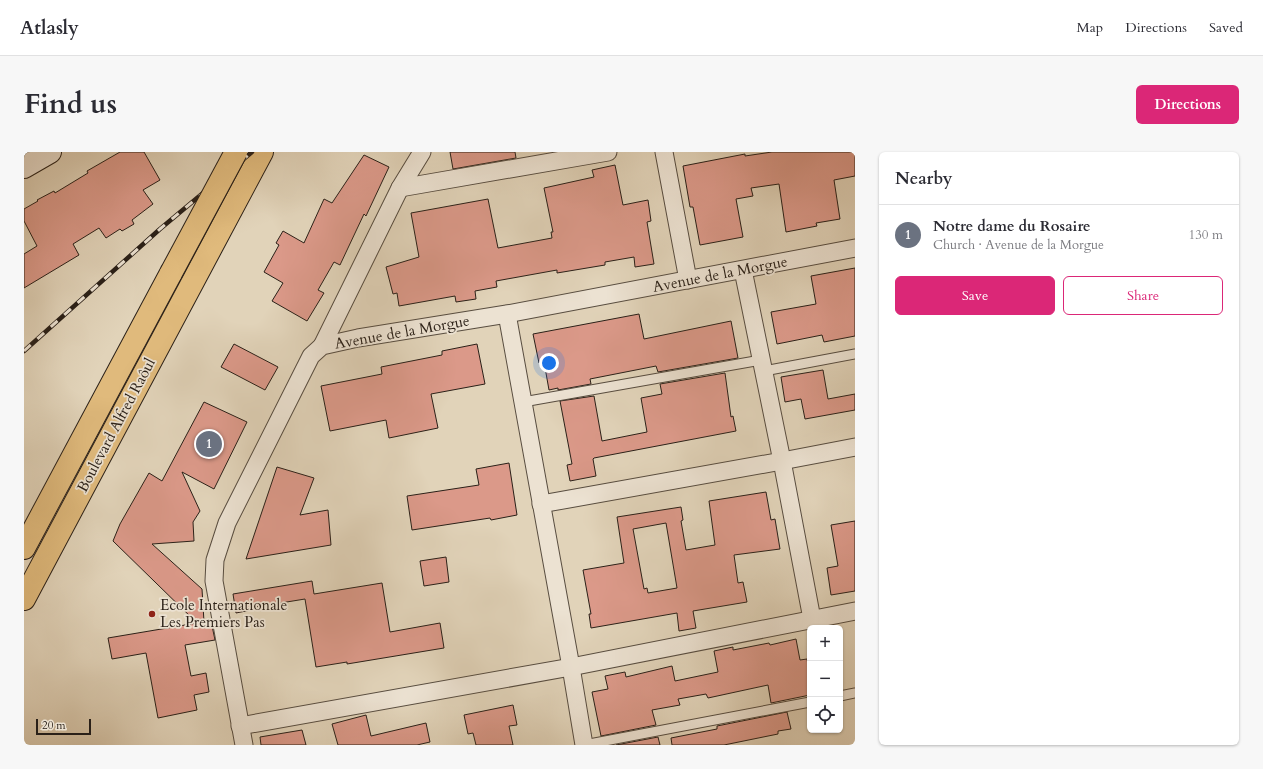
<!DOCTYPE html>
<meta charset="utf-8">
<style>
:root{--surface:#fff;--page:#f7f7f7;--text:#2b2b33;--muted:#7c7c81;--line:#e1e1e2;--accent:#db2777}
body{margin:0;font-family:Cardo,serif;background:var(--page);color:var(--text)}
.controls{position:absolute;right:12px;bottom:12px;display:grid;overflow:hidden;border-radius:6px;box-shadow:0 1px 3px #0004}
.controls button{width:36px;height:36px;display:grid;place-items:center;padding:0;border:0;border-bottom:1px solid var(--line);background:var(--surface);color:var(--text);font:20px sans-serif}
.scale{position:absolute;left:12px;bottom:10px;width:55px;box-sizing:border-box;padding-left:4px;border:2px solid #2a2018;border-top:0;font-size:11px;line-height:14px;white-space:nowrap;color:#2a2018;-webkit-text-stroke:3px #ece2d2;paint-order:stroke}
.you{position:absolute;left:525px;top:211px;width:14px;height:14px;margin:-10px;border:3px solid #fff;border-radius:50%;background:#1a73e8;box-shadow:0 0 0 6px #1a73e833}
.badge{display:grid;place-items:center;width:26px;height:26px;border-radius:50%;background:var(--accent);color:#fff;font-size:13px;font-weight:700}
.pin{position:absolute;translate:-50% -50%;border:2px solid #fff;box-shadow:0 1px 4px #0006}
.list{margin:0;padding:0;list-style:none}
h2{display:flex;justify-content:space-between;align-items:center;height:52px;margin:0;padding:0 16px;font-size:17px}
h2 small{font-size:13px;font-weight:400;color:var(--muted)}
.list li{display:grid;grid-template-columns:26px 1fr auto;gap:12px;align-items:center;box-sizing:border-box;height:60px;padding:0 16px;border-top:1px solid var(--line)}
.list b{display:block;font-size:15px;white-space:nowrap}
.list p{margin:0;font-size:13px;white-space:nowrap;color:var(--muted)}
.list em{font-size:13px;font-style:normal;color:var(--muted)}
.actions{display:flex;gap:8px;padding:12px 16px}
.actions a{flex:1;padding:9px 0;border:1px solid var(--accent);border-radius:6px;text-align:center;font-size:14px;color:var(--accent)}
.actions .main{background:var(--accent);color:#fff}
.icon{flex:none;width:22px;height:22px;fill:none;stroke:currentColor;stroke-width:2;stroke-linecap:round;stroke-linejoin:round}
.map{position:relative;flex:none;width:831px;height:593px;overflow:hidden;border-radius:6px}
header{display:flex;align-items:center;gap:24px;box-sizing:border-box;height:56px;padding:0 20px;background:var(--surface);border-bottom:1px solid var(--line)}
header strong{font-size:19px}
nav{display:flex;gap:22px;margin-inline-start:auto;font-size:14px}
.intro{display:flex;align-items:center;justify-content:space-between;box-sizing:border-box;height:96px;padding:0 24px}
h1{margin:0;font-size:28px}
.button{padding:10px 18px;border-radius:6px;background:var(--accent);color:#fff;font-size:14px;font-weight:700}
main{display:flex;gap:24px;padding:0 24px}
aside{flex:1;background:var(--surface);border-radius:6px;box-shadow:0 1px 3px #0004}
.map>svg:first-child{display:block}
.building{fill:#db9989;stroke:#2a2018;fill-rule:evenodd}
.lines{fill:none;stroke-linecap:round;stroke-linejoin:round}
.lane-casing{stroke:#584d40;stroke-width:11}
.street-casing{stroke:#584d40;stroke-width:19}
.secondary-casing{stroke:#2a2018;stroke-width:24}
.primary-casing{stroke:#2a2018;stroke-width:24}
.lane{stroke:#ece2d2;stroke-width:9}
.street{stroke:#ece2d2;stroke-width:17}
.secondary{stroke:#ece2d2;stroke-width:22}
.primary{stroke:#e0ba7c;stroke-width:22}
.rail-casing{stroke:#2a2018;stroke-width:4.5}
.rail{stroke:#ece2d2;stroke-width:3;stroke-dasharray:9;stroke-linecap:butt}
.primary-bridge-casing{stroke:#2a2018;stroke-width:24;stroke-linecap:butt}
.primary-bridge{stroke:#e0ba7c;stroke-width:22}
.poi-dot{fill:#8f2418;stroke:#ece2d2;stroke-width:1.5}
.labels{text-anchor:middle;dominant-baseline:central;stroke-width:3.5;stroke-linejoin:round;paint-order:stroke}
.street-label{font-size:15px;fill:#2a2018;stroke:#ece2d2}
.poi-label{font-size:15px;fill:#2a2018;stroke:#ece2d2;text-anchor:start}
</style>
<header>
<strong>Atlasly</strong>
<nav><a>Map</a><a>Directions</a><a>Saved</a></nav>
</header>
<div class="intro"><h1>Find us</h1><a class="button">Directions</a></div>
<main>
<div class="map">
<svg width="831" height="593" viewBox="0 0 831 593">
<rect width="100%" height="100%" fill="#e1d3b9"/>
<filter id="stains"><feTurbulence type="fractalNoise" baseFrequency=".005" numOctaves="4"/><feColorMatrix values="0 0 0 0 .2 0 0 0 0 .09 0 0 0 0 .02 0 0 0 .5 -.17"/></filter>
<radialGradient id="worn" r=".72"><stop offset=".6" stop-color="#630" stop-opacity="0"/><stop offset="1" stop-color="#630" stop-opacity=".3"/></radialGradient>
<g class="building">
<path d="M96,0h24l16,28 -17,10 10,14 -21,16 2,4 -12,7 -2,-2 -14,9 -7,-10 -26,16 6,11 -55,33v-34l13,-8 -13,-25v-12l14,-8 -1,-1 17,-9 1,2 33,-20 -1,-2z"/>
<path d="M426,0h65l1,6 -63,11z"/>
<path d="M748,0h83v24l-21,4 6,39 -24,4 1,3 -31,6 -7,-48 -28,4 2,8 -17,3 7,38 -43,8 -7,-38h-3l-7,-41 62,-12v2z"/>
<path d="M340,3l25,12 -23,49 -2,-2 -24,51 -6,-3 -16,28 6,3 -17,28 -35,-20 11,-18 -19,-11 15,-27 -3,-2 7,-12 21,12 20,-44 8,4z"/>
<path d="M591,13l8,40 25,-5 3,21 -4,1 7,42 -19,3 -1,-10 -29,5v3l-48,8v-3l-61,11 1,6 -22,4 1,8 -20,3 -1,-6 -56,10 -2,-13 -4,1 -7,-27 33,-10 -8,-44 77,-14 10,49 54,-10 -1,-6h2l-9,-44 50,-11 -2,-7z"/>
<path d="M831,116v68l-31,6 -2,-7 -45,9 -6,-32 45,-8 -5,-28z"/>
<path d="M615,162l5,25 87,-18 7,37 -80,14 -2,-6 -66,13 1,5 -33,6v-2l-9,2 -5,-28 -5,1 -6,-29z"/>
<path d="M210,192l44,23 -13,23 -44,-23z"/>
<path d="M453,192l8,40 -54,10 7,34 -49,10 -3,-18 -56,11 -9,-45 61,-12 -1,-7 61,-12v-4z"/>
<path d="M799,218l5,29 27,-5v16l-50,9 -4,-20 -16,3 -4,-25z"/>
<path d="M701,221l6,44 2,-1 3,15 -142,27 -1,1 3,17 -26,5 -3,-16 5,-1 -12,-63 34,-5 8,45 45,-9 -6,-34 21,-4 -2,-10z"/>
<path d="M180,250l43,20 -33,67 -32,-17 18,39 -7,11 1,19 -42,3 50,45 2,33 7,-1 4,19 -30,5 6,31 15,-3 3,19 -15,3 3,15 -39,8 -12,-65 -34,6 -4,-21 89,-15 -84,-82 7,-17 29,-51 13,8z"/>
<path d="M485,311l8,52 -26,5 -1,-2 -78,12 -5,-34 72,-11 -3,-16z"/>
<path d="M253,315l37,11 -14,37 28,-5 3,35 -85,14z"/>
<path d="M742,340l5,28 4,-1 5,30 -46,6 4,28 5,-1 4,20 -54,9 3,17 -17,3 -2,-18 -86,15 -2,-14h2l-8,-44 41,-7 -7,-46 64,-10 2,13 -2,1 5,29 29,-5 -6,-44zM642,371l11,65 -29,5 -1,-5 -3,1 -11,-60z"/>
<path d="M831,369v70l-24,4 -4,-27 11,-2 -7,-41z"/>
<path d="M422,405l3,25 -25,4 -4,-25z"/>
<path d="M288,429l2,13 68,-11 8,49 50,-9 4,25 -97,16v-2l-31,5 -11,-68 -55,9 1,2 -15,3 -3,-19z"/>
<path d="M772,487l4,21 7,-1 3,17v19l-39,8 -3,-18 -60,13 -2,-4 -28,5 2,6 -28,5 4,15 -55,11 -9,-44 16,-3 -3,-13 20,-4 1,5 46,-11 3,15 43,-9 -4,-21 19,-4v3l36,-7 1,2z"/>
<path d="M489,553l4,20 -8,1 4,19h-37l-3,-12 -5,1 -4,-19z"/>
<path d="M763,560l4,17 -13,2v3l-54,11h-52l-1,-7 46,-9v-3z"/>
<path d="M342,563l5,21 55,-13 4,19 -13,3h-79l-6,-21z"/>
<path d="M278,578l4,15h-45l-1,-8z"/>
<path d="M634,585l2,8h-44z"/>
</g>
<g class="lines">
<g class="lane-casing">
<g id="lane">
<path d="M740,219l91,-17"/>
<path d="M499,250l238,-42"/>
<path d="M816,544l15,-3"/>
<path d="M560,593l226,-43"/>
</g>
</g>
<g class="street-casing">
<g id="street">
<path d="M640,0l24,128"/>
<path d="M376,36l208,-36"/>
<path d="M719,118l39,191 30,158"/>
<path d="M483,162l64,353 13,78"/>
<path d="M298,194l78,-158 22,-36"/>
<path d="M517,352l241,-43 73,-14"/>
<path d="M216,574l331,-59 284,-56"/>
<path d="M220,593l-30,-164 1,-21 12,-37 84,-167 11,-10 36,-8 149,-24 348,-66"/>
</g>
</g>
<g class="secondary-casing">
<path id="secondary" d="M0,15l26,-15"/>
</g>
<g class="primary-casing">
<g id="primary">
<path d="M0,396l147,-275"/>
<path d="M0,447l238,-447"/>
</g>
</g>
<use href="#lane" class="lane"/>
<use href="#street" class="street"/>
<use href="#secondary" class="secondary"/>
<use href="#primary" class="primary"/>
<g class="rail-casing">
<path id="rail" d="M0,199l136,-122 92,-77"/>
</g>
<use href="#rail" class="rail"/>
<g class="primary-bridge-casing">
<path id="primary-bridge" d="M147,121l65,-121"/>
</g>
<use href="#primary-bridge" class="primary-bridge"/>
</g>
<circle class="poi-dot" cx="128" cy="462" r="4"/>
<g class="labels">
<g class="street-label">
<text transform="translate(696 122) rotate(-11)">Avenue de la Morgue</text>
<text transform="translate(378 180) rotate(-10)">Avenue de la Morgue</text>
<text transform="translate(92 273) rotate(-62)">Boulevard Alfred Raôul</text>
</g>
<g class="poi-label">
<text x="136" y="453">Ecole Internationale<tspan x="136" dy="17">Les Premiers Pas</tspan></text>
</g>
</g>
<rect width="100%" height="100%" filter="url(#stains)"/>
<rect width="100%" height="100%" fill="url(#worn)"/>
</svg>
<div class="controls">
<button>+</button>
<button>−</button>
<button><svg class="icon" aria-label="locate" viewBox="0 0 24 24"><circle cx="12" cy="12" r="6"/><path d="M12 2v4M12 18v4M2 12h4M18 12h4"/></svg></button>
</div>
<div class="scale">20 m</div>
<div class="you"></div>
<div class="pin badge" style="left:185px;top:292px;background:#6b7280">1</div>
</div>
<aside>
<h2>Nearby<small></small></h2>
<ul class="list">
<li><span class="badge" style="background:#6b7280">1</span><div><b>Notre dame du Rosaire</b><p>Church · Avenue de la Morgue</p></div><em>130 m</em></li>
</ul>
<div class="actions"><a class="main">Save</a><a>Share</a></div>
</aside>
</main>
